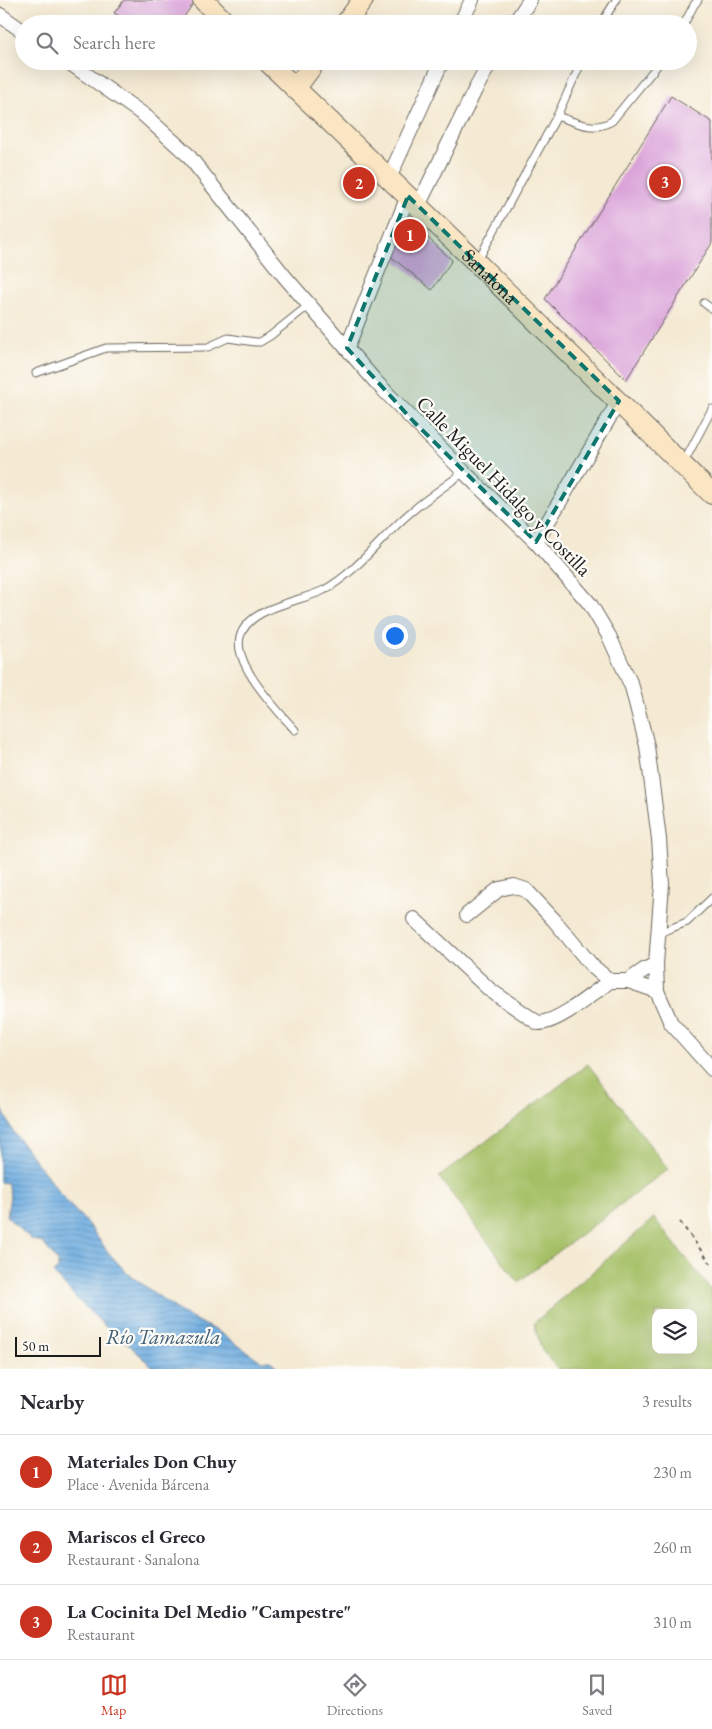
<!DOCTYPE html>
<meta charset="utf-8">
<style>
:root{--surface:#fff;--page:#f2f2f3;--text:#2b2b33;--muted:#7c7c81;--line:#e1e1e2;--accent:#c8321e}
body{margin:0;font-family:"EB Garamond",serif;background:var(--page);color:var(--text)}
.controls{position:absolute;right:15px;bottom:15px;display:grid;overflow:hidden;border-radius:10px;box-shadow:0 5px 20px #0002}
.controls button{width:45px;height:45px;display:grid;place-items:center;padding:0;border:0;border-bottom:1px solid var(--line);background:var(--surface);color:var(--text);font:25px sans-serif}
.scale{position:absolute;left:15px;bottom:12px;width:86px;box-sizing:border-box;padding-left:5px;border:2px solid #1c1c1c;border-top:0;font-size:14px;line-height:18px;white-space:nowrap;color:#1c1c1c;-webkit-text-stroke:4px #fdfcf7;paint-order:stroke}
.you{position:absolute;left:394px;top:635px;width:18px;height:18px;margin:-12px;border:4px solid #fff;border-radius:50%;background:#1a73e8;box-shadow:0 0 0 8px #1a73e833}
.badge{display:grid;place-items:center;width:32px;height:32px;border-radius:50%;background:var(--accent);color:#fff;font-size:16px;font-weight:700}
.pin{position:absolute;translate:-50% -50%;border:2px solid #fff;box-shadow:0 1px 5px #0006}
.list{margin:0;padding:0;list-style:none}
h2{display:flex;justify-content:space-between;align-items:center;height:65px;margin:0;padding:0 20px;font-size:21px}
h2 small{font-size:16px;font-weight:400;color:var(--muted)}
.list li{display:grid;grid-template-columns:32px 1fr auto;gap:15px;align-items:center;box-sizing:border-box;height:75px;padding:0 20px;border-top:1px solid var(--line)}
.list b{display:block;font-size:19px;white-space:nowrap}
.list p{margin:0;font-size:16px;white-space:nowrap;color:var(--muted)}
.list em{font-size:16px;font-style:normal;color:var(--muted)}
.icon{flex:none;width:28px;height:28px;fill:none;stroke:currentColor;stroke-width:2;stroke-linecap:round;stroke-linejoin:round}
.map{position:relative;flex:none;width:712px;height:1369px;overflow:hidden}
.search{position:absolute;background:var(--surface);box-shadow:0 5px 20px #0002;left:15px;right:15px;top:15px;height:55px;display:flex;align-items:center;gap:12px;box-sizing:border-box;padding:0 18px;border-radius:28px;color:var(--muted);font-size:19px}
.sheet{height:290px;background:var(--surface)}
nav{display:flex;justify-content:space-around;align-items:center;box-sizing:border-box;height:70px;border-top:1px solid var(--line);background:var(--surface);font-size:14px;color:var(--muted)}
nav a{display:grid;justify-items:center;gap:2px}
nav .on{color:var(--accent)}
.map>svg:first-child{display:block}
.grass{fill:#a4bf65;stroke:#606e40;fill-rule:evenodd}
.water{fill:url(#water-rules);stroke:#44647e}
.building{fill:#daa3d9}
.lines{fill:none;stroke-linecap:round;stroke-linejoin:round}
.lane-casing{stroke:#68645c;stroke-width:9}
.street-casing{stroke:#68645c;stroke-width:16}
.secondary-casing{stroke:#68645c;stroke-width:22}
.path{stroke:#68645c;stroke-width:2;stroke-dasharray:4 4;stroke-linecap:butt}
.lane{stroke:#fff;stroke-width:7}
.street{stroke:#fff;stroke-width:14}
.secondary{stroke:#fbe6c4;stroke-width:20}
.marked{fill:#0f766e;fill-opacity:0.2;stroke:#0f766e;stroke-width:4;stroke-dasharray:10 6;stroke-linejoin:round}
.labels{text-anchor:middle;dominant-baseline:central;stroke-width:4.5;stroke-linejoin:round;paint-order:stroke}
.street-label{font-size:20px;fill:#1c1c1c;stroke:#fdfcf7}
.water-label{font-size:21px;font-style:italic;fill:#405d74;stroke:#fdfcf7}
</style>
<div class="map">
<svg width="712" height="1369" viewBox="0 0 712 1369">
<defs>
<pattern id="water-rules" width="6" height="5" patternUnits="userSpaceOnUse" patternTransform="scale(1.25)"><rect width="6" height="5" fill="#6dace0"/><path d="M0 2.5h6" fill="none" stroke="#598bb5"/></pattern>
</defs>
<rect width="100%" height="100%" fill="#fdfcf7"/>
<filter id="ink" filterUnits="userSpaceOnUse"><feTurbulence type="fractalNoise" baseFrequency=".02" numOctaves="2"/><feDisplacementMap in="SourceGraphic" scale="10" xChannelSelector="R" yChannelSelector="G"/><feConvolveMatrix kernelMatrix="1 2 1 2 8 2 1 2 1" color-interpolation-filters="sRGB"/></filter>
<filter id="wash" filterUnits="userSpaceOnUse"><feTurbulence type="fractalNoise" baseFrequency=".0096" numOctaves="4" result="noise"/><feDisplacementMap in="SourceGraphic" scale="20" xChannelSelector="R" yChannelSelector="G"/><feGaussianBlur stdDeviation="1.12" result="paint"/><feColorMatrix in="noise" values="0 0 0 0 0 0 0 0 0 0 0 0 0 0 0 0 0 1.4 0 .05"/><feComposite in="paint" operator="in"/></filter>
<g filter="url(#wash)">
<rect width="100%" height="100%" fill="#f4e9d2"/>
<g class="grass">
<path d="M588,1064l80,105 -150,113 -79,-105z"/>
<path d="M654,1218l58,73v78h-154l-17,-21 -7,-25zM656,1313h37v37h-37z"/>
</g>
<path class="water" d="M0,1104l12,26 55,72 20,21 21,29 19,21 56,41 36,18 42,29h9l10,8h-125l-29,-27 -17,-12 -29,-28 -27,-29 5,-4v-7l-15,-19 -12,-4 -24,-22 3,-22 -3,-12 -7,-1z"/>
<g id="blocks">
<g class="building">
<path d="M124,0h70l1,1 -16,23h-47l-18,-11z"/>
<path d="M671,96l41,26v121l-86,137 -81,-81z"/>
<path d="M404,216l48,44 -20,30 -43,-35z"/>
</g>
</g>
</g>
<g filter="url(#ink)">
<use href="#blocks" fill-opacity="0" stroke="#68645c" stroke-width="1"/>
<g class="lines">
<g class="lane-casing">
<g id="lane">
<path d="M601,24l15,-24"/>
<path d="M684,24l10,-19 4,-5"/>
<path d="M557,116c20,7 37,16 55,5l49,-60"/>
<path d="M478,260l79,-144 25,-55"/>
<path d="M704,303l8,6"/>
<path d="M36,373l70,-25 102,-1 20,-9 27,4h5l10,-6 39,-31"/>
<path d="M683,464l29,-55"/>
<path d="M295,730c-17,-19 -62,-65 -55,-93 8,-30 60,-35 84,-47 31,-17 53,-47 79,-71 18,-17 41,-32 61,-47"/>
<path d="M659,933l28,-11 25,-24"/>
</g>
</g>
<g class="street-casing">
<g id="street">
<path d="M0,15l24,17"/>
<path d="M460,24l12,-24"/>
<path d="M514,24l16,-24"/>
<path d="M67,61l77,54 43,39 98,123 91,105 88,90 72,70 54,62 19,32 23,51 15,59 12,93 3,45 -6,80 1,27 14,32 41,46"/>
<path d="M389,178l53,-117"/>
<path d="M418,206l57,-116 16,-29"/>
<path d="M347,348l61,-152"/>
<path d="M536,542l83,-141"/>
<path d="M467,915l32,-26 15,-3 12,4 28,30 38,46 18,15h18l29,10"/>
<path d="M414,919l76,71 48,33c20,0 54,-29 72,-42"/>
<path d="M628,981l16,-11 12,-6"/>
</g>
</g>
<g class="secondary-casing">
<g id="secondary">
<path d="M203,0l24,24"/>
<path d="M345,24l18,-24"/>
<path id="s1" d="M267,61l210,202 235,231"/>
<path d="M295,89l21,-28"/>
</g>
</g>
<path class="path" d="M680,1222l32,43"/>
<use href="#lane" class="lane"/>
<use href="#street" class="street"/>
<use href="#secondary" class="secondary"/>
</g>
</g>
<path class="marked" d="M408,196l211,205 -83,141 -122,-120 -67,-74z"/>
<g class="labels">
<g class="street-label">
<text stroke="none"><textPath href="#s1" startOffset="310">Sanalona</textPath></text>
<text transform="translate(504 486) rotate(46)">Calle Miguel Hidalgo y Costilla</text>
</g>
<g class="water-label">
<text x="163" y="1336">Río Tamazula</text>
</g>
</g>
</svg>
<div class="controls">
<button><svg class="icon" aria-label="layers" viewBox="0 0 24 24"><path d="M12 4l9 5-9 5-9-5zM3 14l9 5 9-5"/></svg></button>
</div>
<div class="scale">50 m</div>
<div class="you"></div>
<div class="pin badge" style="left:410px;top:235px">1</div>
<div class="pin badge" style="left:359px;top:183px">2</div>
<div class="pin badge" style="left:665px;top:182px">3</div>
<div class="search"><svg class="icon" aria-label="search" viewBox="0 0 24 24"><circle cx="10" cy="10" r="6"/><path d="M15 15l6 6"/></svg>Search here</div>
</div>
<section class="sheet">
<h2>Nearby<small>3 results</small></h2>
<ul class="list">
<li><span class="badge">1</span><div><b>Materiales Don Chuy</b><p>Place · Avenida Bárcena</p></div><em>230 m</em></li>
<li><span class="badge">2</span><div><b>Mariscos el Greco</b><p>Restaurant · Sanalona</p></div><em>260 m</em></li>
<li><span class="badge">3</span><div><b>La Cocinita Del Medio &quot;Campestre&quot;</b><p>Restaurant</p></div><em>310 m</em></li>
</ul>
</section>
<nav>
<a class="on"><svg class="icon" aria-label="map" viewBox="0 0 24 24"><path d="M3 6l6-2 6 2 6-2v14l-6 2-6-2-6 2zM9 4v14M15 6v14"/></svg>Map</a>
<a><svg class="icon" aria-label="directions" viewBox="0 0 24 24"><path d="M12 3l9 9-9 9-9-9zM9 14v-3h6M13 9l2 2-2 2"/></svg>Directions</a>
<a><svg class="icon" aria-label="saved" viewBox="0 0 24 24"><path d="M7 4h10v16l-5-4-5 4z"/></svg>Saved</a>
</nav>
